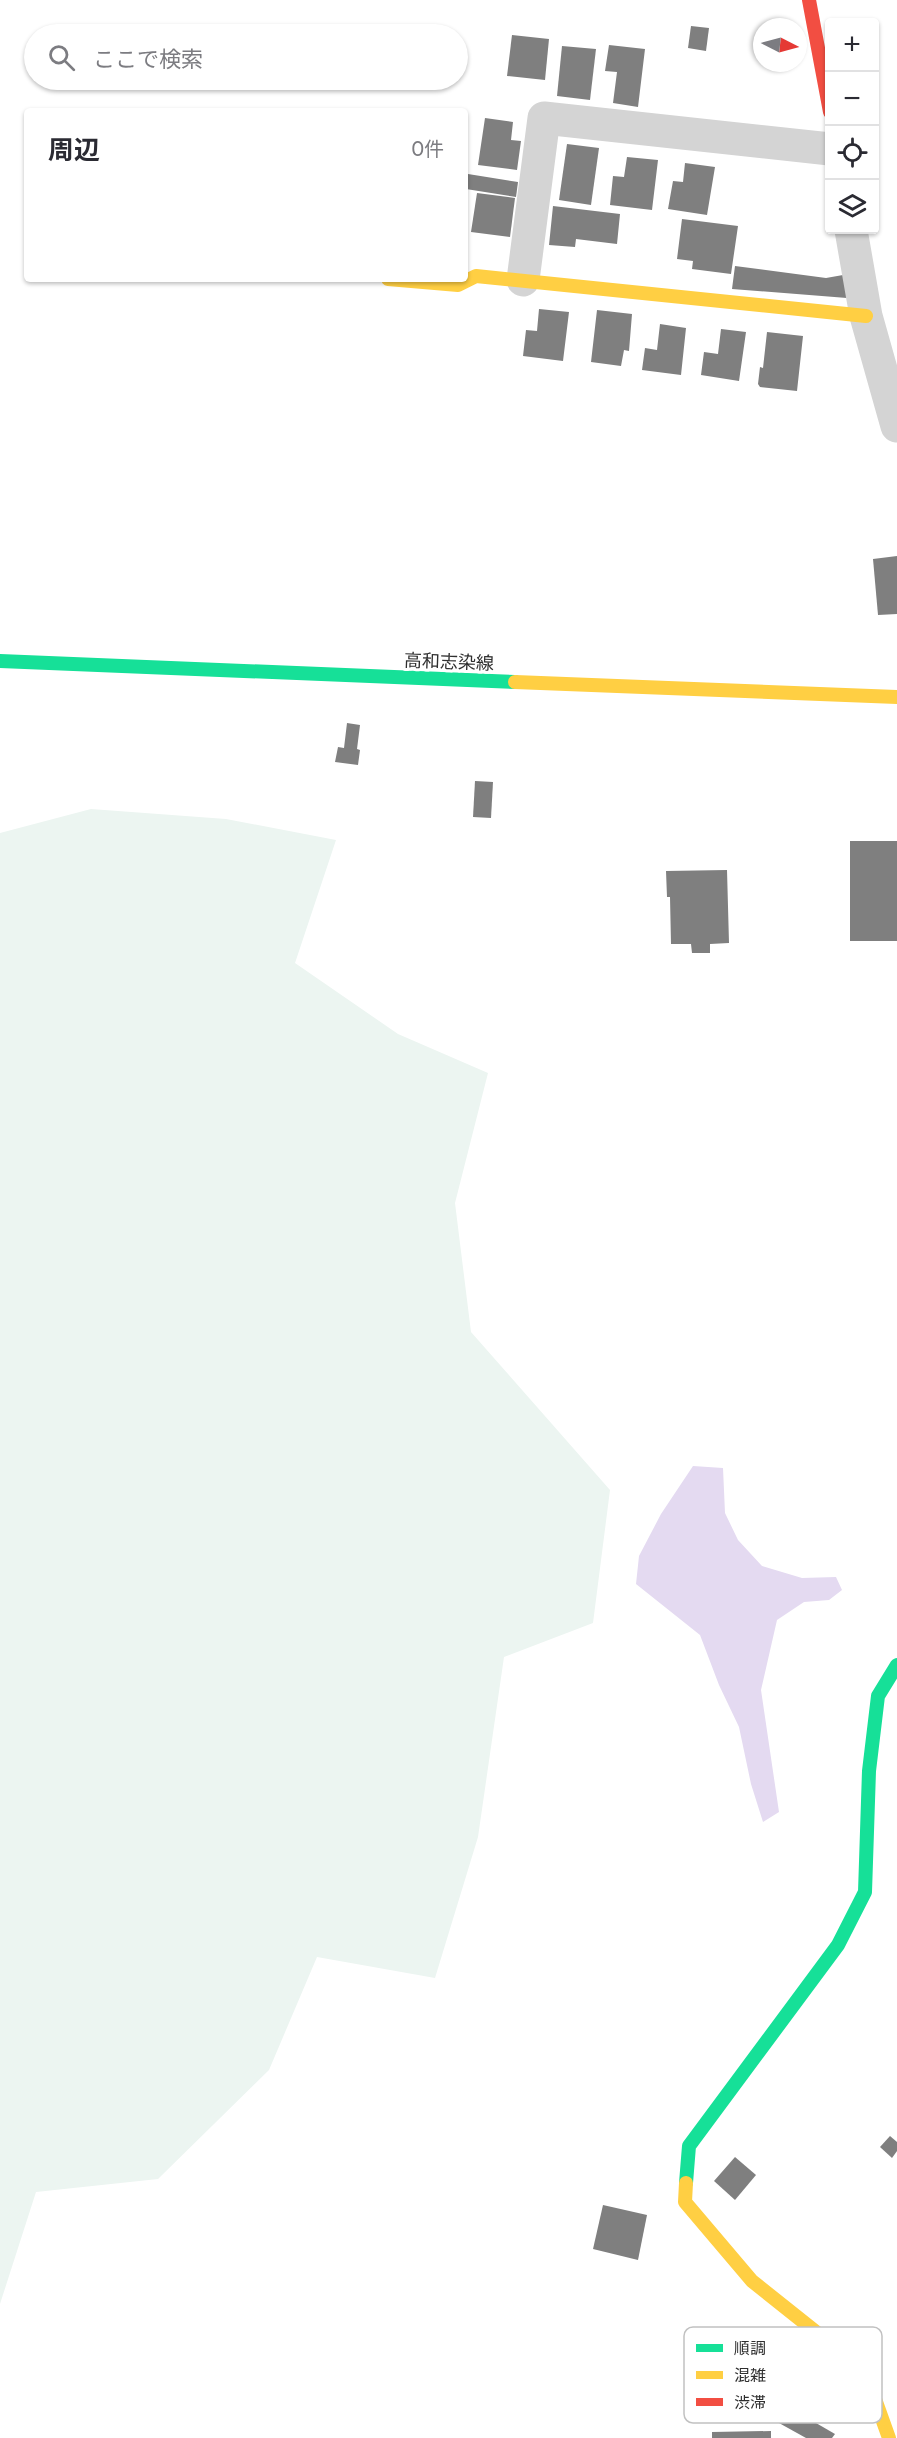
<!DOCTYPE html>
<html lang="ja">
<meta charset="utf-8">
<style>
:root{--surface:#fff;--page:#f2f2f3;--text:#2b2b33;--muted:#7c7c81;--line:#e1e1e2}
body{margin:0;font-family:"Varela Round","Noto Sans JP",sans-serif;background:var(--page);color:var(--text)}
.controls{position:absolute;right:18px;top:18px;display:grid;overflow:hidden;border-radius:6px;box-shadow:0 2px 4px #0004}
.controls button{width:54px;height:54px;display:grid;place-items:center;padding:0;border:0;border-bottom:2px solid var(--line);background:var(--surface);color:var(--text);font:30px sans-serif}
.compass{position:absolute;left:753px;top:18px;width:54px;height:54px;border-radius:50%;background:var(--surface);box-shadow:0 2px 4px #0004;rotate:96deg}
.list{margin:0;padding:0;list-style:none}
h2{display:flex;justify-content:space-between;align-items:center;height:78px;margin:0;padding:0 24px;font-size:26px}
h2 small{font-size:20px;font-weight:400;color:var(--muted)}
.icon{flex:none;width:33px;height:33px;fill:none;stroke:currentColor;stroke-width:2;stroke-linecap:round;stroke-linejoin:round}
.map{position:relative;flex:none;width:897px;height:2438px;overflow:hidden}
.search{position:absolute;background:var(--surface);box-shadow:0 2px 4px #0004;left:24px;top:24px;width:444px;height:66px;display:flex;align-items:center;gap:15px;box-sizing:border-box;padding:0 21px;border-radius:33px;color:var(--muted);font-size:22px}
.panel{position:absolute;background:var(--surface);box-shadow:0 2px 4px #0004;left:24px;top:108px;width:444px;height:174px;border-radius:6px}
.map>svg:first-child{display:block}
.green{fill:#ecf5f1}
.water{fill:#e4daf1}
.building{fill:#7f7f7f}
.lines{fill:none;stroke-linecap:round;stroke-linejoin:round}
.street{stroke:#d4d4d4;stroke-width:33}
.fast{stroke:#16e098;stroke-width:14}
.slow{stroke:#ffcf43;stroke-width:14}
.jam{stroke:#f24e42;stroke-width:14}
.labels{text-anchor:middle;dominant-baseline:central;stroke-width:6;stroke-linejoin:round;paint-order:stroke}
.street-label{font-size:18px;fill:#2f2f2f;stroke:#fff}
.key{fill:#fff;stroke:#c1c1c1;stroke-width:1.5}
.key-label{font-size:16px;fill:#2f2f2f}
</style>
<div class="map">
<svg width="897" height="2438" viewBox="0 0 897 2438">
<rect width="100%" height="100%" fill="#fff"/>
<path class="green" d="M91,809l135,10 110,21 -41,123 103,71 90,39 -33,130 16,129 139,158 -17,133 -89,34 -26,180 -43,141 -118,-21 -48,113 -111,109 -122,13 -36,112v-1471z"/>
<path class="water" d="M693,1466l30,2 2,45 13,27 24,26 40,12 34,-1 6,13 -13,10 -25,2 -27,18 -16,70 18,122 -16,10 -12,-38 -12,-57 -20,-42 -19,-50 -64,-51 3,-28 22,-42z"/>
<g class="building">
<path d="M691,26l18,2 -3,23 -18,-3z"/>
<path d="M512,35l37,4 -4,41 -38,-4z"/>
<path d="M609,45l36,4 -7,58 -25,-4 4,-31 -12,-1z"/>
<path d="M562,46l34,3 -6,51 -33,-4z"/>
<path d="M485,118l28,4 -2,18 10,1 -4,29 -39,-5z"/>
<path d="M567,144l32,4 -8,57 -32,-5z"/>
<path d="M627,157l31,3 -6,50 -42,-5 3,-29 11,1z"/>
<path d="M685,163l30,4 -8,48 -39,-6 5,-28 10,1z"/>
<path d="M468,174l50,8 -2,15 -50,-8z"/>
<path d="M477,193l38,5 -5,39 -39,-5z"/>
<path d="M553,206l67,8 -3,30 -41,-5 -1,8 -26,-2z"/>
<path d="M682,219l56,7 -7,48 -39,-5 1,-8 -16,-2z"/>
<path d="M735,266l91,12 17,-3 4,23 -115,-9z"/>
<path d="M539,309l30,3 -6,49 -40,-5 3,-26 11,1z"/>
<path d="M597,310l35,4 -3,37 -5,-1 -3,16 -30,-4z"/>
<path d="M660,324l26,4 -5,47 -39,-5 3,-22 12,2z"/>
<path d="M721,329l25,3 -7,49 -38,-6 3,-23 14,2z"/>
<path d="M767,332l36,4 -6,55 -37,-4 -2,-3 2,-17 3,1z"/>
<path d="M897,556v58l-19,1 -5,-56z"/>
<path d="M347,723l13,2 -3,24 3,1 -2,15 -23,-3 3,-15 6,1z"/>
<path d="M475,781l18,1 -2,36 -18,-1z"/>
<rect x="850" y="841" width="47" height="100"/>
<path d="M727,870l2,73 -19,1v9h-18l-1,-9h-20l-1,-47h-3l-1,-26z"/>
<path d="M890,2136l7,6v9l-5,7 -12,-11z"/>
<path d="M735,2157l21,18 -21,25 -21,-19z"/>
<path d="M603,2205l44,10 -9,45 -45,-11z"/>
<path d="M778,2401l57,33 -3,4h-26l-36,-20z"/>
<path d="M771,2431v7h-59v-6z"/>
</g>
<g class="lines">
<g class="street">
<path d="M851,230l15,86 31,110"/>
<path d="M523,280l21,-162 286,31"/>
</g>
<g class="fast">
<path d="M0,661l515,21"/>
<path d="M686,2183l3,-37 149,-201 27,-53 4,-121 9,-75 19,-31"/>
</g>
<g class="slow">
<path d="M388,279l70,6 18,-9 390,40"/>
<path d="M515,682l382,15"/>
<path d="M686,2183l-1,19 67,79 113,90 24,67"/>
</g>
<path class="jam" d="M809,0l21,112"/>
</g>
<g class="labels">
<g class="street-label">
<text transform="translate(449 662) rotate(2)">高和志染線</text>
</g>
</g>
<rect x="684" y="2327" width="198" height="96" rx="9" class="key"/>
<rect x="696" y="2344" width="27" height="8" fill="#16e098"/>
<rect x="696" y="2371" width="27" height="8" fill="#ffcf43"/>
<rect x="696" y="2398" width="27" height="8" fill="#f24e42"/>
<g class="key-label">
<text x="734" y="2354">順調</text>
<text x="734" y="2381">混雑</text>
<text x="734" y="2408">渋滞</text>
</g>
</svg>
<div class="controls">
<button>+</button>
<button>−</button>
<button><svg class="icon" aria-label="locate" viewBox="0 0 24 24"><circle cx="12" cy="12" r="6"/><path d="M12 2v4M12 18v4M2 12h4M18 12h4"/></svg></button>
<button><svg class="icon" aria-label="layers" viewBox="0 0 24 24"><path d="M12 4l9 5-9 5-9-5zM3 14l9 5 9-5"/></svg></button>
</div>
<svg class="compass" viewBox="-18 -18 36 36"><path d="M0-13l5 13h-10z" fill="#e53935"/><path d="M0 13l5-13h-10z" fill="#7c7c81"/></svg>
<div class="search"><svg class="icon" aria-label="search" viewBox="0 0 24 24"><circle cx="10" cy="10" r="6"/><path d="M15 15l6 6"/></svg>ここで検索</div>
<section class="panel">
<h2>周辺<small>0件</small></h2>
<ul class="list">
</ul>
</section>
</div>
